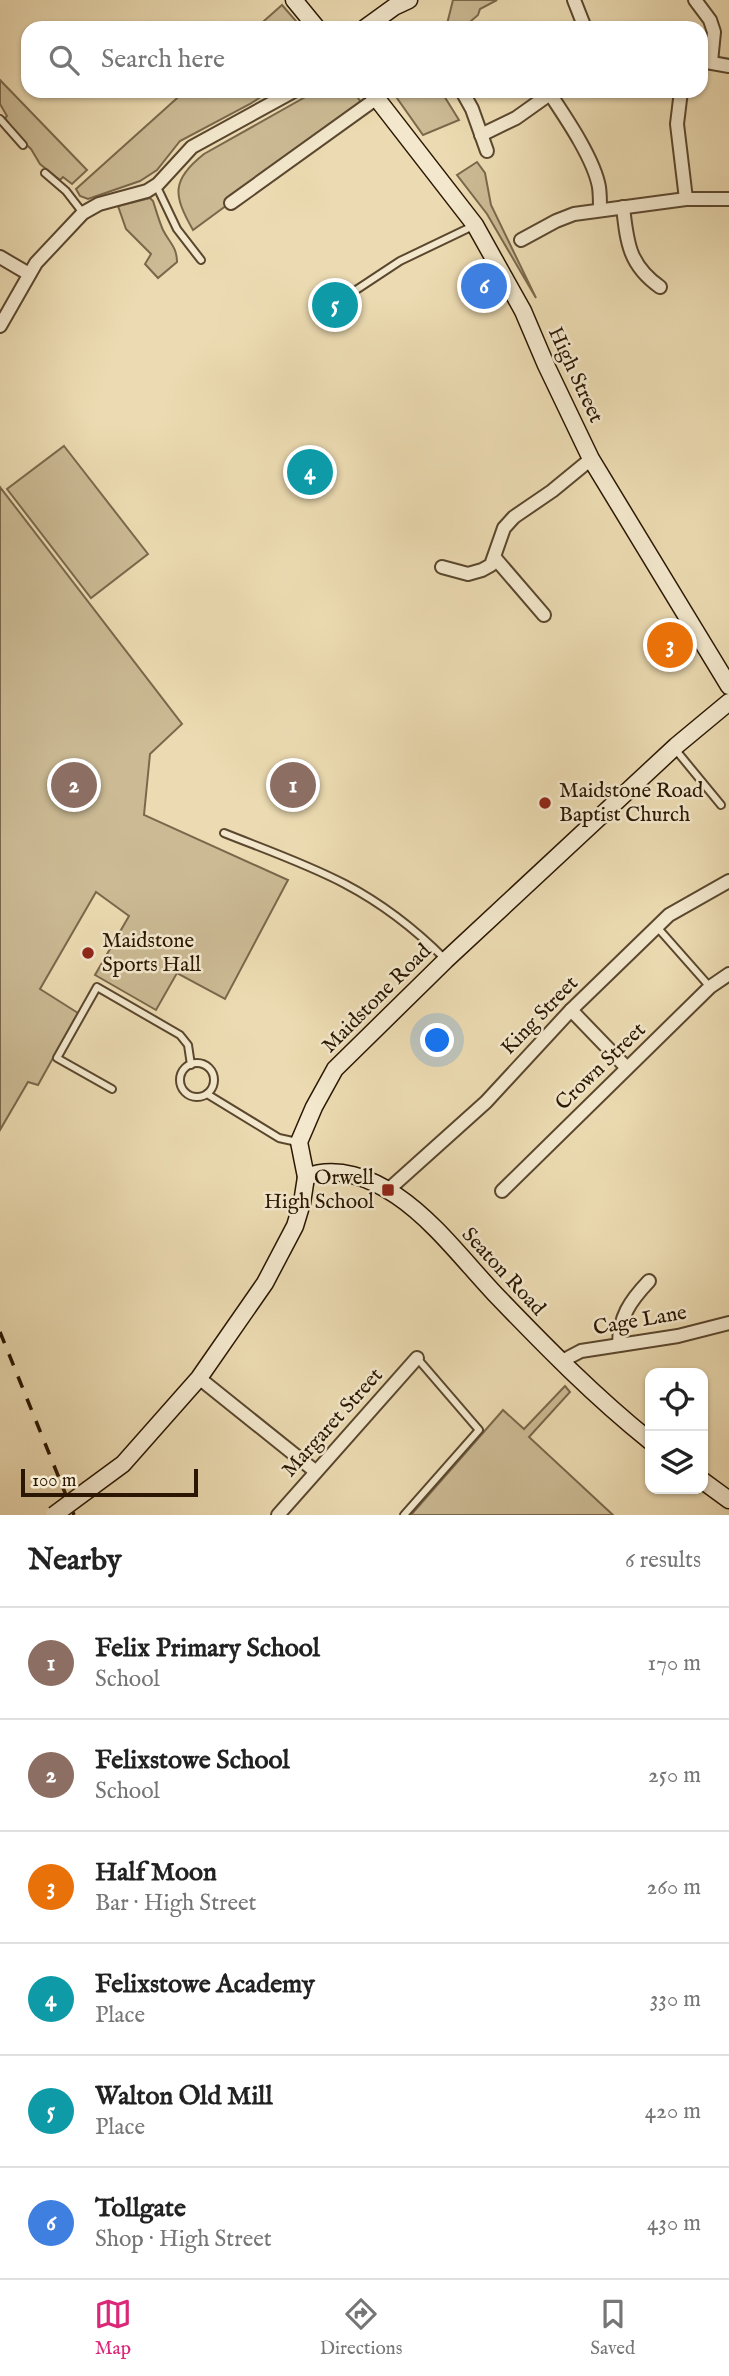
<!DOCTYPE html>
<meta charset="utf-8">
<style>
:root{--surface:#fff;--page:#f2f2f2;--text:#222;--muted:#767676;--line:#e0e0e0;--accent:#db2777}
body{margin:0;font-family:"IM FELL English",serif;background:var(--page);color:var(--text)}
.controls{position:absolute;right:21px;bottom:21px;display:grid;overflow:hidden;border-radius:14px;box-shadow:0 2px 5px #0004}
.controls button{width:63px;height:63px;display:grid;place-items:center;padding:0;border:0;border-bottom:2px solid var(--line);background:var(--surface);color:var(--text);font:35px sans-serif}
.scale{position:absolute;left:21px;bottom:18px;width:177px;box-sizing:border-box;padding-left:7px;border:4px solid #2a1602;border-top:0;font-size:19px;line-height:24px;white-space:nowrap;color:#2a1602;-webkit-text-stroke:5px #f3e8cd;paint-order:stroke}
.you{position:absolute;left:438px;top:1041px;width:24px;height:24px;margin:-18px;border:5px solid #fff;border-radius:50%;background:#1a73e8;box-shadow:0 0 0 10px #1a73e833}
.badge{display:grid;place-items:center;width:46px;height:46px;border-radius:50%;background:var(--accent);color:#fff;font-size:23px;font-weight:700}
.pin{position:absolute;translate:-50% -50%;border:4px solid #fff;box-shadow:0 2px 7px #0006}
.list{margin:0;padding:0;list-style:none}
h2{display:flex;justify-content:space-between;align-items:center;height:91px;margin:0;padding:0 28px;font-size:30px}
h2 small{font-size:23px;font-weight:400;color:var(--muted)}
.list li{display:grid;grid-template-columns:46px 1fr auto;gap:21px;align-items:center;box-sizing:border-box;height:112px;padding:0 28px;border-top:2px solid var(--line)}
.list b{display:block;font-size:26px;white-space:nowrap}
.list p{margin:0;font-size:23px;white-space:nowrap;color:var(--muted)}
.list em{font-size:23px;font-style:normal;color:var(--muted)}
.icon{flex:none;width:38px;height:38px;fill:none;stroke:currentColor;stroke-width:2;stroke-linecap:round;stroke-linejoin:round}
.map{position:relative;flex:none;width:729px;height:1515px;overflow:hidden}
.search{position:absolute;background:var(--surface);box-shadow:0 2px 5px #0004;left:21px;right:21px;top:21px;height:77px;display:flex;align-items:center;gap:18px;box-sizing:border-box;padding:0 24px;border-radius:21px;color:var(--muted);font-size:26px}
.sheet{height:763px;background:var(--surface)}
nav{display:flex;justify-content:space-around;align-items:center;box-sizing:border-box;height:98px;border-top:2px solid var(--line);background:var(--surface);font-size:19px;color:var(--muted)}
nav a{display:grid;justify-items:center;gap:4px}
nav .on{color:var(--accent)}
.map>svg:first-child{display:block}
.green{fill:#cbba94;stroke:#7a684b;stroke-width:2}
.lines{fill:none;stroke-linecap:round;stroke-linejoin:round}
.lane-casing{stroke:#5a472e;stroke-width:10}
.street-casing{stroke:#5a472e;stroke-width:16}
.secondary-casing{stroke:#2a1602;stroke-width:19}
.lane{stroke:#f3e8cd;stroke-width:6}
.street{stroke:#f3e8cd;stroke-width:12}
.secondary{stroke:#f3e8cd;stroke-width:16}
.rail{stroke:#2a1602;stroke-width:3.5;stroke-dasharray:12 12;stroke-linecap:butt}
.secondary-bridge-casing{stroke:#2a1602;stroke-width:19;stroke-linecap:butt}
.secondary-bridge{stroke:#f3e8cd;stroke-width:16}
.poi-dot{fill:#8f2418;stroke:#f3e8cd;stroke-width:2.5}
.labels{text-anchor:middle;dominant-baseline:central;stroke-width:5;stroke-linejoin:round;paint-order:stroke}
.street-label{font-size:21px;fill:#2a1602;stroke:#f3e8cd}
.poi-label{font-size:21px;fill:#2a1602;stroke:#f3e8cd;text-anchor:start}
</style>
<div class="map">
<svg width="729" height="1515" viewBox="0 0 729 1515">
<rect width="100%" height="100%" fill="#ecdbb2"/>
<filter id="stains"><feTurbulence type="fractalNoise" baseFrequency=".00286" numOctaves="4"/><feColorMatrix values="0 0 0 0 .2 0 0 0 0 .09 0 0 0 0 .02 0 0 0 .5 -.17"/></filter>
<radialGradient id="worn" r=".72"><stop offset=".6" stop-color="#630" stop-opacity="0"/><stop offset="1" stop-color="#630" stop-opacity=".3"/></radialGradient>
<g class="green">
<path d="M453,0h44l-17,9 -2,6 -15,13h-17z"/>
<path d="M282,5l20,23h-46z"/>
<path d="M0,80l87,90 -15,14 -9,-7 -3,3 -20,-16 -9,-15 -14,-13 -12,-18 2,-2 -7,-12z"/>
<path d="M185,91h85l-20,13 -70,37 -23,29 -17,11 -52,18 -8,-3 -4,-7z"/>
<path d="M316,91h37l10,14 -170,125c-20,-35 -22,-50 11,-76z"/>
<path d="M392,91h49l18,29 -36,15z"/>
<path d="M477,162l8,11 6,32 45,93 -49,-84 -30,-39z"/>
<path d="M150,198l3,3c3,9 6,20 10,29 6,12 14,17 14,32l-19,16 -13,-14 6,-10 -25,-25 -8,-23z"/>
<path d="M64,446l84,108 -57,44 -84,-109z"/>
<path d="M0,487l182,237 -32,30 -6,61 144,65 -63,119 -48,-26 -21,37 -61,-35 34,-59 -33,-24 -56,97 38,24 -40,72 -10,-3 -28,48z"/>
<path d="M565,1386l5,6 -41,45 84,78h-202l92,-105 21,19z"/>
</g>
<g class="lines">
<g class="lane-casing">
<g id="lane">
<path d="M0,119l23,26"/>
<path d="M45,173l21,18 17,22"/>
<path d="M156,185l21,44 24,31"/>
<path d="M350,294l50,-33 73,-35"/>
<path d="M675,749l46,56"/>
<path d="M224,833c40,16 83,31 121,51 38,20 70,45 100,75"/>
<path d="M657,927l53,60"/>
<circle cx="197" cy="1080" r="17"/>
<path d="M112,1089l-55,-31 40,-71 83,48 8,10 3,20"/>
<path d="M207,1094l72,44 18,4"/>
<path d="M404,1515l75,-85 -62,-72"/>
</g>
</g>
<g class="street-casing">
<g id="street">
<path d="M574,0l11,28"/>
<path d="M695,0l15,20 4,12 -3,30"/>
<path d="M701,61l28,5"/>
<path d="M462,91l10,18 15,42"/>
<path d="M681,91l-4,33 9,75"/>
<path d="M550,94c16,24 44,65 49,93 1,7 1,15 1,22"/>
<path d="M481,135l35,-17 38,-27"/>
<path d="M231,203l146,-105"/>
<path d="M623,207c4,36 6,58 37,80"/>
<path d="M521,240l35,-19 18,-7 112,-15h43"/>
<path d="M0,257l29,17"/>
<path d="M0,326l36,-63 47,-50 16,-9 48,-13 11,-7 34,-37 102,-56"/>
<path d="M495,558l49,57"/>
<path d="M442,567l26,7 14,-4 9,-5 13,-37 10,-11 38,-26 39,-32"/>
<path d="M571,1010l56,58"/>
<path d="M388,1190l98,-88 85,-92 98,-95 60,-34"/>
<path d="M502,1191l208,-204 19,-13"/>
<path d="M619,1345c0,-28 11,-44 30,-64"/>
<path d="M560,1362l21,-11 97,-15 51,-13"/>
<path d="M199,1378l116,93"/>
<path d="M278,1515l139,-157"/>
</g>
</g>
<g class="secondary-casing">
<g id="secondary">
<path d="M294,0l23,28"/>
<path d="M365,28l29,-21 15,-7"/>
<path d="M371,91l104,134 48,86 23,54 45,94 138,227"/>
<path d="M306,1177c31,-12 65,1 91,19 37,25 67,65 98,98 50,52 99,102 155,147"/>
<path d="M703,1481l26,19"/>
<path d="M89,1489l34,-25 76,-86 66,-95 30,-57 7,-23 4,-26 -7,-35 15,-35 21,-38 111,-109 230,-214 53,-44"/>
</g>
</g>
<use href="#lane" class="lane"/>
<use href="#street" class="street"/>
<use href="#secondary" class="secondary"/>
<path class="rail" d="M0,1332l74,183"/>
<g class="secondary-bridge-casing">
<path id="secondary-bridge" d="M54,1515l35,-26"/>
</g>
<use href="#secondary-bridge" class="secondary-bridge"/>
</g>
<g class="poi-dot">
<circle cx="545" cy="803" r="7"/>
<circle cx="88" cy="953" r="7"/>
<rect x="381" y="1183" width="14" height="14" rx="3.5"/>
</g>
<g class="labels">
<g class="street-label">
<text transform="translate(575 375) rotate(65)">High Street</text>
<text transform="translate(377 999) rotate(-45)">Maidstone Road</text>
<text transform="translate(540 1016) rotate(-46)">King Street</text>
<text transform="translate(601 1067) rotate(-44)">Crown Street</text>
<text transform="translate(503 1272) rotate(47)">Seaton Road</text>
<text transform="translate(640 1321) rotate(-10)">Cage Lane</text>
<text transform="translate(333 1423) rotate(-48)">Margaret Street</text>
</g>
<g class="poi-label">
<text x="559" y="791">Maidstone Road<tspan x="559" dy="24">Baptist Church</tspan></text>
<text x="102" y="941">Maidstone<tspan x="102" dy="24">Sports Hall</tspan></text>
<text x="374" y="1178" text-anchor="end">Orwell<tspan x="374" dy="24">High School</tspan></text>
</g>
</g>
<rect width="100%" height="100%" filter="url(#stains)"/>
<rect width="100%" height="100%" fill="url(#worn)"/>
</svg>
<div class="controls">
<button><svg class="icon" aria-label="locate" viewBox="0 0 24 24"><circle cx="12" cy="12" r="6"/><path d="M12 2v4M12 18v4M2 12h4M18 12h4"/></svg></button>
<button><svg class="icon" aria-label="layers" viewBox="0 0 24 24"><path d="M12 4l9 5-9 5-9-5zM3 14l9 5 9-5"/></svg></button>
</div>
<div class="scale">100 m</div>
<div class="you"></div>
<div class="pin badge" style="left:293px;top:785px;background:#8d6e63">1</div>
<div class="pin badge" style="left:74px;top:785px;background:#8d6e63">2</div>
<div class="pin badge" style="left:670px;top:645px;background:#e8710a">3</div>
<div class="pin badge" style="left:310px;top:472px;background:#0f9aa8">4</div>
<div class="pin badge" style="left:335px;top:305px;background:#0f9aa8">5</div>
<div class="pin badge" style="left:484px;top:286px;background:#3f7fe0">6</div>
<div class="search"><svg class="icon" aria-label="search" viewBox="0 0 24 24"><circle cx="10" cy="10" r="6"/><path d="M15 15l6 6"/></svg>Search here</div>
</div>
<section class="sheet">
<h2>Nearby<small>6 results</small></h2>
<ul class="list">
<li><span class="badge" style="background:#8d6e63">1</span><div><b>Felix Primary School</b><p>School</p></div><em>170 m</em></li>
<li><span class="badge" style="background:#8d6e63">2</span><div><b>Felixstowe School</b><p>School</p></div><em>250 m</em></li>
<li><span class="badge" style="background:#e8710a">3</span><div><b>Half Moon</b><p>Bar · High Street</p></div><em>260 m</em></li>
<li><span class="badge" style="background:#0f9aa8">4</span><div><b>Felixstowe Academy</b><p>Place</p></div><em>330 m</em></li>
<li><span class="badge" style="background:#0f9aa8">5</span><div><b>Walton Old Mill</b><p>Place</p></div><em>420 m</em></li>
<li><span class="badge" style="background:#3f7fe0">6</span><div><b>Tollgate</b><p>Shop · High Street</p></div><em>430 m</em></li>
</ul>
</section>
<nav>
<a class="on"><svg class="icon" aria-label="map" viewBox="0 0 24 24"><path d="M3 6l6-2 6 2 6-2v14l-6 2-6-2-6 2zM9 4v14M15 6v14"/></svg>Map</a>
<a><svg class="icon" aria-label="directions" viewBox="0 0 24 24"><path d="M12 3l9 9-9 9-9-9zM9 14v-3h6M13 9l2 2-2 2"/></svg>Directions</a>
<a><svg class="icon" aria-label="saved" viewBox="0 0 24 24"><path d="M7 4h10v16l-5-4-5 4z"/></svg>Saved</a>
</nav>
